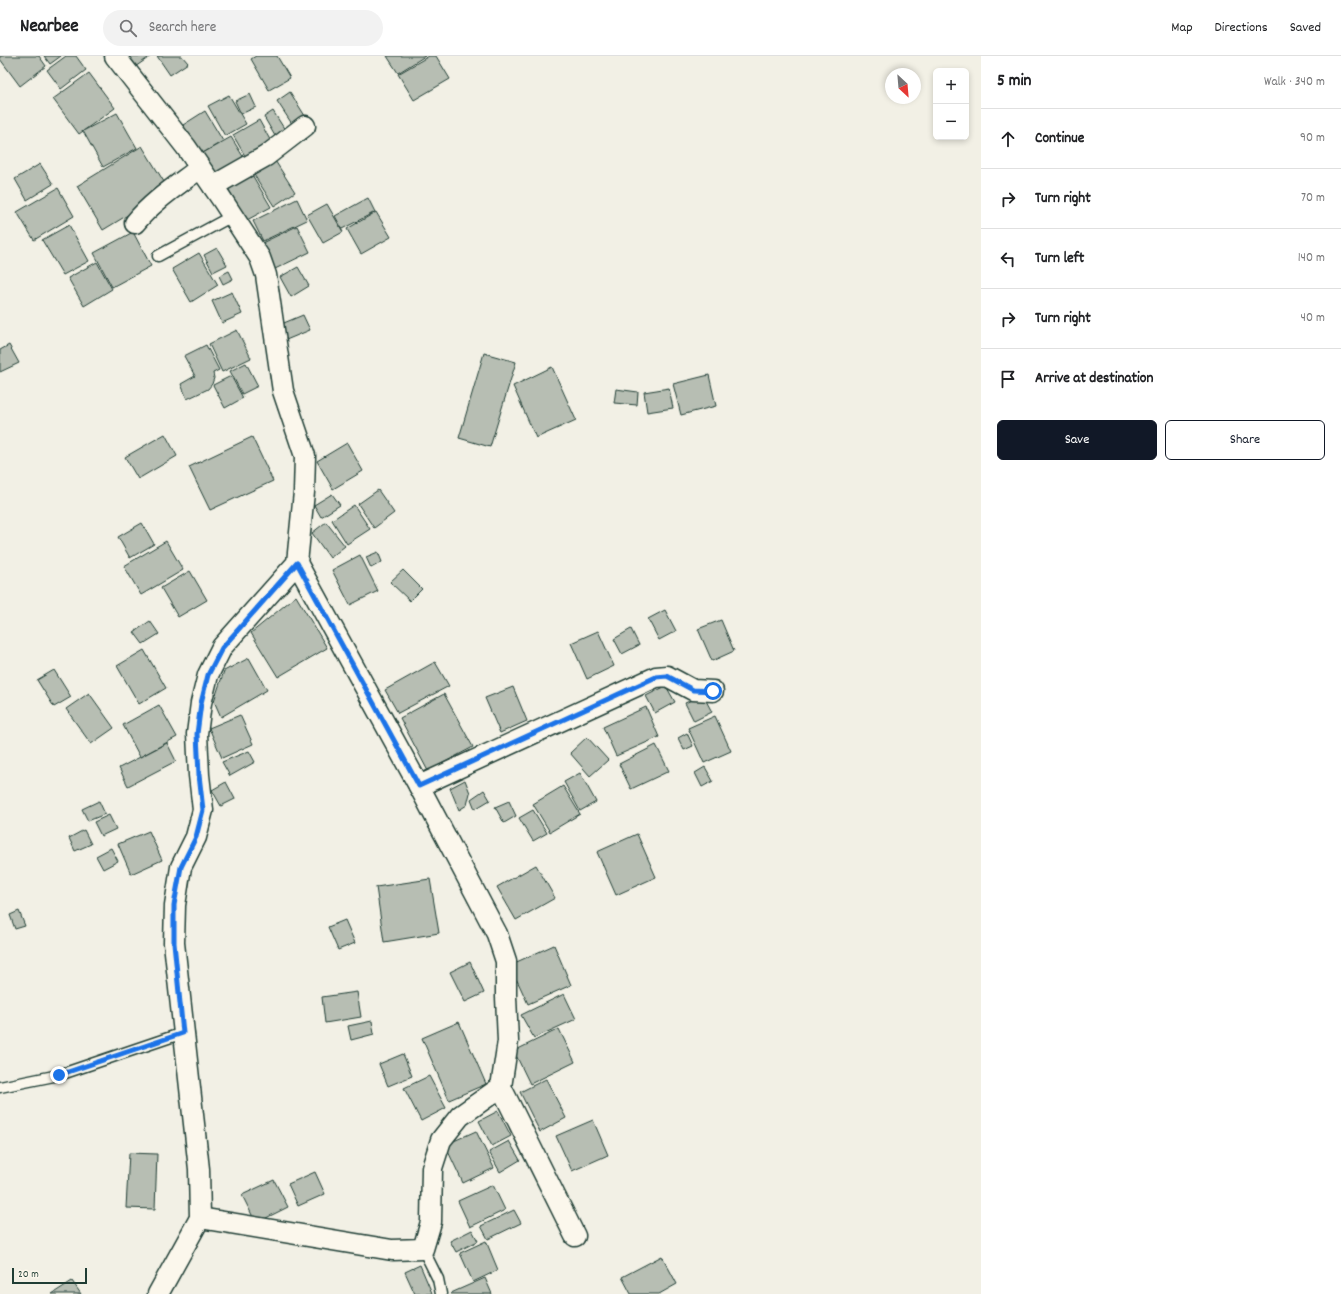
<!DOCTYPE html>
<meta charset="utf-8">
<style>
:root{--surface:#fff;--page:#f2f2f2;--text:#202124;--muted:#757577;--line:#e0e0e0;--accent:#111827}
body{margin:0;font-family:Dekko,sans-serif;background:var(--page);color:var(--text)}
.controls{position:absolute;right:12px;top:12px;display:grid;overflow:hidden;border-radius:6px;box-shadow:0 2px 6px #0003}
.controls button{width:36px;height:36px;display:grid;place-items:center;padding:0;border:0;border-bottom:1px solid var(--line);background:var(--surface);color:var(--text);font:20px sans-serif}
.compass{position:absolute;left:885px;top:12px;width:36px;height:36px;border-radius:50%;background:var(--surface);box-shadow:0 2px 6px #0003;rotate:154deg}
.scale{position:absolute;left:12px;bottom:10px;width:75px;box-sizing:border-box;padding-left:4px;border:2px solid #1f3d34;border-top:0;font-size:11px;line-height:14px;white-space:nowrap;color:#1f3d34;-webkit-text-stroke:3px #fbf7ec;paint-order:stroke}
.stop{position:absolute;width:12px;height:12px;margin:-9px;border:3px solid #1a73e8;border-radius:50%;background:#fff}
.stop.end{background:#1a73e8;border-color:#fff;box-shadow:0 1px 4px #0008}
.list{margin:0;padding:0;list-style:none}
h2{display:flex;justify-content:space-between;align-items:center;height:52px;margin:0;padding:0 16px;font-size:17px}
h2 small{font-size:13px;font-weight:400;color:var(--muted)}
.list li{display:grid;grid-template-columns:26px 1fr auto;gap:12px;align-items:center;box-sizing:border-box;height:60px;padding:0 16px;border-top:1px solid var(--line)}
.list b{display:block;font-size:15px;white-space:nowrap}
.list em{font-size:13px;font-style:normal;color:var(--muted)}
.actions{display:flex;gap:8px;padding:12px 16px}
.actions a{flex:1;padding:9px 0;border:1px solid var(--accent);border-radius:6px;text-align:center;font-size:14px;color:var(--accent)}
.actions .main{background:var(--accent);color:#fff}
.icon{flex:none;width:22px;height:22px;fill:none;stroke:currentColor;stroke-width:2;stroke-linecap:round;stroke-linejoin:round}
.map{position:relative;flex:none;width:981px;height:1238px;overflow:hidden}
header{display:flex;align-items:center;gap:24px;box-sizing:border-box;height:56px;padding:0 20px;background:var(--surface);border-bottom:1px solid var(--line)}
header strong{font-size:19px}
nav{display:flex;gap:22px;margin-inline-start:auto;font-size:14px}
.search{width:280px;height:36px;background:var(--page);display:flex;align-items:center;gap:10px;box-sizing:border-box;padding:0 14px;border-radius:22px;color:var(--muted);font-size:15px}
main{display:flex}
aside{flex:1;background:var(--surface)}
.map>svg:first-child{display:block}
.building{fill:#b7beb3;stroke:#1f3d34}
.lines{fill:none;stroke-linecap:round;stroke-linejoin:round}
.service-casing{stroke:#1f3d34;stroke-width:13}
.minor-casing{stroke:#1f3d34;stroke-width:23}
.service{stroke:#fbf7ec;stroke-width:10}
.minor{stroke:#fbf7ec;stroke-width:20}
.route{stroke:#1a73e8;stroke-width:5}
</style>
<header>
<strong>Nearbee</strong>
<div class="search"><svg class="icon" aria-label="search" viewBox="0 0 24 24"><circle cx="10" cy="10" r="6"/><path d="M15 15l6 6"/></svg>Search here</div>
<nav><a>Map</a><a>Directions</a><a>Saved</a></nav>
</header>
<main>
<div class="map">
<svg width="981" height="1238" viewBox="0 0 981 1238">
<rect width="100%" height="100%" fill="#f2f0e5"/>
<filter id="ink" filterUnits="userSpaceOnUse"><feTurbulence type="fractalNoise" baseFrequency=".025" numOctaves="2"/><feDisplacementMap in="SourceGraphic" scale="8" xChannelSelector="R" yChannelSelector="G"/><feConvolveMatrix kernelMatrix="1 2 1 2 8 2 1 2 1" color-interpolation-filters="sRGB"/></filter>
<g filter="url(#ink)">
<g class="building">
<path d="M0,0h39l7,10 -26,20 -20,-27z"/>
<path d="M44,0h17l-11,8z"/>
<path d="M66,0h10l10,14 -25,19 -14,-19z"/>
<path d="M123,0h28l-19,13z"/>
<path d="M157,0h25l6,7 -18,12z"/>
<path d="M256,0h21l13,22 -21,12 -18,-31z"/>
<path d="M387,0h38l-27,17z"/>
<path d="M429,0h7l14,23 -36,21 -16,-26z"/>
<path d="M89,17l26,35 -36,26 -26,-35z"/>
<path d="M290,36l17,27 -13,8 -17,-26z"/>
<path d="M250,38l6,13 -15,7 -6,-13z"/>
<path d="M229,39l17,29 -21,12 -17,-30z"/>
<path d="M205,55l18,30 -22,13 -18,-29z"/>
<path d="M273,55l12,19 -10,6 -11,-19z"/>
<path d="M117,57l20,35 -34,19 -20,-36z"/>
<path d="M259,64l15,27 -26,14 -15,-26z"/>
<path d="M231,81l16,26 -28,17 -16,-27z"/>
<path d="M142,90l27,44 -66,40 -26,-44z"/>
<path d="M272,100l23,36 -21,14 -23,-36z"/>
<path d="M40,108l13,20 -26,16 -12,-21z"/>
<path d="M251,117l20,34 -24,13 -20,-33z"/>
<path d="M58,132l16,28 -40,24 -17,-28z"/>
<path d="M368,142l7,14 -33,17 -7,-13z"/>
<path d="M297,143l10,21 -44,21 -10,-20z"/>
<path d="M327,148l16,28 -20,11 -16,-28z"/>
<path d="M376,156l15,25 -30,17 -14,-25z"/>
<path d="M69,169l20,36 -26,14 -21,-35z"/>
<path d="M297,170l13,26 -35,17 -13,-26z"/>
<path d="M133,176l18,34 -39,21 -18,-34z"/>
<path d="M217,192l10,17 -14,7 -9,-17z"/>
<path d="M199,197l19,32 -27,17 -19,-33z"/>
<path d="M97,206l15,27 -28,17 -16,-28z"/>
<path d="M298,211l11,19 -18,11 -11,-20z"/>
<path d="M229,215l4,8 -10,5 -4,-8z"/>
<path d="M232,236l10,22 -20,9 -10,-22z"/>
<path d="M303,259l7,15 -24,10 -7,-15z"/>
<path d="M237,274l14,28 -29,14 -13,-28z"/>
<path d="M9,289l10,18 -19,9v-22z"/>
<path d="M206,289l13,25 -6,3 1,5 -2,6 -4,5 -21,10 -6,-15 14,-8 -11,-20z"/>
<path d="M484,297l32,9 -26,85 -31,-9z"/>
<path d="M246,307l12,23 -16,8 -12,-23z"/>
<path d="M552,311l24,53 -40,18 -23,-52z"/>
<path d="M709,319l7,31 -35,9 -8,-31z"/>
<path d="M231,320l12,22 -18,10 -12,-23z"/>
<path d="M669,332l4,20 -26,4 -3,-20z"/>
<path d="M616,333l22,3 -1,13 -23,-2z"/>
<path d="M165,378l12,22 -39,23 -13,-22z"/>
<path d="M252,381l21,44 -63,29 -21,-43z"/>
<path d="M347,387l16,28 -30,18 -16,-28z"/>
<path d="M378,434l16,23 -20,15 -16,-24z"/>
<path d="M332,438l8,11 -19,12 -7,-12z"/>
<path d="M354,449l16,24 -23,15 -15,-24z"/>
<path d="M326,466l19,24 -15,12 -18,-25z"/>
<path d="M142,467l12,21 -24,14 -12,-21z"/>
<path d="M166,485l17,29 -42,25 -17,-29z"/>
<path d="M378,496l4,10 -11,6 -5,-11z"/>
<path d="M360,499l18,36 -28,14 -18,-35z"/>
<path d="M403,514l19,19 -12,12 -20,-19z"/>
<path d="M190,515l17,29 -29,17 -17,-29z"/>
<path d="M296,540l31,52 -49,29 -27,-44z"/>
<path d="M665,554l11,21 -17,9 -11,-21z"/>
<path d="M721,564l13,31 -22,10 -14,-32z"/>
<path d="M150,565l9,13 -16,10 -9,-12z"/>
<path d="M631,573l8,16 -17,9 -8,-15z"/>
<path d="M598,575l16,35 -27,13 -16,-36z"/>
<path d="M144,594l22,38 -27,16 -22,-38z"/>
<path d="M249,602l18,32 -46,27 -7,-16 10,-30z"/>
<path d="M435,606l14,24 -51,27 -13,-23z"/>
<path d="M54,614l17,27 -17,10 -17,-27z"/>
<path d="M666,630l9,16 -20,11 -9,-17z"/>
<path d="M513,631l14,34 -27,12 -15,-35z"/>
<path d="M89,637l25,35 -23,16 -25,-35z"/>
<path d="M444,638l29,53 -45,24 -28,-53z"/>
<path d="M703,639l9,17 -18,9 -9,-18z"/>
<path d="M159,649l18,32 -37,20 -17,-32z"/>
<path d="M646,651l13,30 -43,19 -13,-29z"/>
<path d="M240,659l13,29 -31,14 -13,-30z"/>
<path d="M715,660l16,35 -27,12 -16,-35z"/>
<path d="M687,677l6,13 -9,4 -6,-12z"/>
<path d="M587,681l21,23 -18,16 -20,-23z"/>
<path d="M167,687l9,18 -48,25 -9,-18z"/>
<path d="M656,689l13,26 -38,18 -12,-25z"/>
<path d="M249,695l6,11 -25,14 -8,-14z"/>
<path d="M705,711l8,14 -11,6 -7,-14z"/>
<path d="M580,717l16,29 -16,9 -16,-29z"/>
<path d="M465,724l5,13 -3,12 -8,5 -9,-22z"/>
<path d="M226,726l9,17 -14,7 -9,-16z"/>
<path d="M563,730l17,28 -30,18 -17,-28z"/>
<path d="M484,734l6,10 -15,9 -4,-10z"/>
<path d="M99,745l6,13 -17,7 -6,-12z"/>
<path d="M509,745l7,15 -12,7 -9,-16z"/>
<path d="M533,754l14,23 -14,8 -14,-23z"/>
<path d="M109,759l7,14 -15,7 -7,-14z"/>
<path d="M84,774l7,14 -16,7 -6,-13z"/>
<path d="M149,775l13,29 -31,14 -13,-30z"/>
<path d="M637,778l19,43 -40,18 -19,-43z"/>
<path d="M111,792l7,13 -15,8 -7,-13z"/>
<path d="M536,809l19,33 -39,22 -19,-33z"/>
<path d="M430,823l9,54 -55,9 -8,-55z"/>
<path d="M19,855l6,15 -10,3 -5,-14z"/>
<path d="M345,864l10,23 -17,7 -10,-23z"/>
<path d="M554,889l17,40 -43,19 -18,-39z"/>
<path d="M470,906l14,31 -19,9 -15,-30z"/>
<path d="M357,936l4,25 -36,6 -3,-26z"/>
<path d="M564,938l12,25 -42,19 -13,-23z"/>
<path d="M372,965l2,13 -23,6 -3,-14z"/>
<path d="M459,966l27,62 -37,16 -27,-62z"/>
<path d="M559,973l16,33 -45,22 -16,-33z"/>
<path d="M403,998l9,22 -24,10 -9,-22z"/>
<path d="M429,1020l17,32 -25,13 -17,-33z"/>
<path d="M546,1023l20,39 -26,14 -20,-40z"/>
<path d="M498,1055l13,25 -19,10 -13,-25z"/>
<path d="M593,1064l15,35 -36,16 -16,-35z"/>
<path d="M476,1075l18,37 -31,15 -18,-38z"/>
<path d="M509,1085l11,19 -20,12 -11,-20z"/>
<path d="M129,1097l28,1 -2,55 -29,-1z"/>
<path d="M315,1116l10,22 -27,12 -10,-22z"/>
<path d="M274,1124l14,27 -32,16 -14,-28z"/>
<path d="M493,1129l12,25 -35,17 -12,-26z"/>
<path d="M514,1154l7,13 -33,16 -7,-13z"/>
<path d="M472,1174l6,11 -22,11 -6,-11z"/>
<path d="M486,1185l12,29 -25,12 -13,-29z"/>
<path d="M662,1200l15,28 -18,10h-28l-9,-17z"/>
<path d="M420,1209l12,28 -2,1h-15l-10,-22z"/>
<path d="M485,1222l7,16h-41v-1z"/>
<path d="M72,1225l9,13h-29z"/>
</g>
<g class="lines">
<g class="service-casing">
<g id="service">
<path d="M158,200l74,-40"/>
<path d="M0,1031l59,-12 124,-42"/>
<path d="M423,1193l15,30 3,15"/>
</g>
</g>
<g class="minor-casing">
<g id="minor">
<path d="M115,0l71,91 35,51 39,60 6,17 17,116 22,65 -1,36 -7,71 -75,84 -14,28 -7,28 -4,31 2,41 4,35 -7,27 -15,30 -6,38 -1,38 25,226 1,49 -42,76"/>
<path d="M213,130l53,-30 39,-30"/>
<path d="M135,167c18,-22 43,-38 65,-55"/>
<path d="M297,507l122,223 78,148 9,27v36l2,44 -7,46 74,149"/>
<path d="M419,730l237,-109 11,-1 26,14 20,1"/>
<path d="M200,1162l192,32 31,-1 8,-27 1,-54 9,-28 19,-24 41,-29"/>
</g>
</g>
<use href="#service" class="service"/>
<use href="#minor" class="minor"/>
</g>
</g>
<g class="lines" filter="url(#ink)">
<path class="route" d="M59,1019l124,-42 -9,-90v-38l7,-38 15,-30 7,-27 -4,-35 -2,-41 4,-31 7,-28 14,-27 75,-85 122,223 237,-109 11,-1 26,14 20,1"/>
</g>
</svg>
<div class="controls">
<button>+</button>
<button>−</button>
</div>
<svg class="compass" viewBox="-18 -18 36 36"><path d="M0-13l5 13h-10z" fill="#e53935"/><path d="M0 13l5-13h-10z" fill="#757577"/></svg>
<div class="scale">20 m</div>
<div class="stop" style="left:713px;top:635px"></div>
<div class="stop end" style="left:59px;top:1019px"></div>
</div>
<aside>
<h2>5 min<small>Walk · 340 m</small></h2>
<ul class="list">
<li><svg class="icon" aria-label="ahead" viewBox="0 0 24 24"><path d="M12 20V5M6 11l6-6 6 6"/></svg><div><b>Continue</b></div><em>90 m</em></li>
<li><svg class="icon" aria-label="right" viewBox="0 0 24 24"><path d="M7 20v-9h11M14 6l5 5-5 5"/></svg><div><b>Turn right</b></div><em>70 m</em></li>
<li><svg class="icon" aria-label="left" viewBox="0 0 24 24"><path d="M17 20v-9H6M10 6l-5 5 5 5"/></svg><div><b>Turn left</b></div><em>140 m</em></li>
<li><svg class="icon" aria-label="right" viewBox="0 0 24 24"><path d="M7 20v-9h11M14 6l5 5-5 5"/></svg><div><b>Turn right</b></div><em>40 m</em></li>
<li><svg class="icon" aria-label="arrive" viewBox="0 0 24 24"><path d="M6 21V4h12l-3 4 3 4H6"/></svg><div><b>Arrive at destination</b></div></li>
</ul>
<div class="actions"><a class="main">Save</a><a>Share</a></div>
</aside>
</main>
